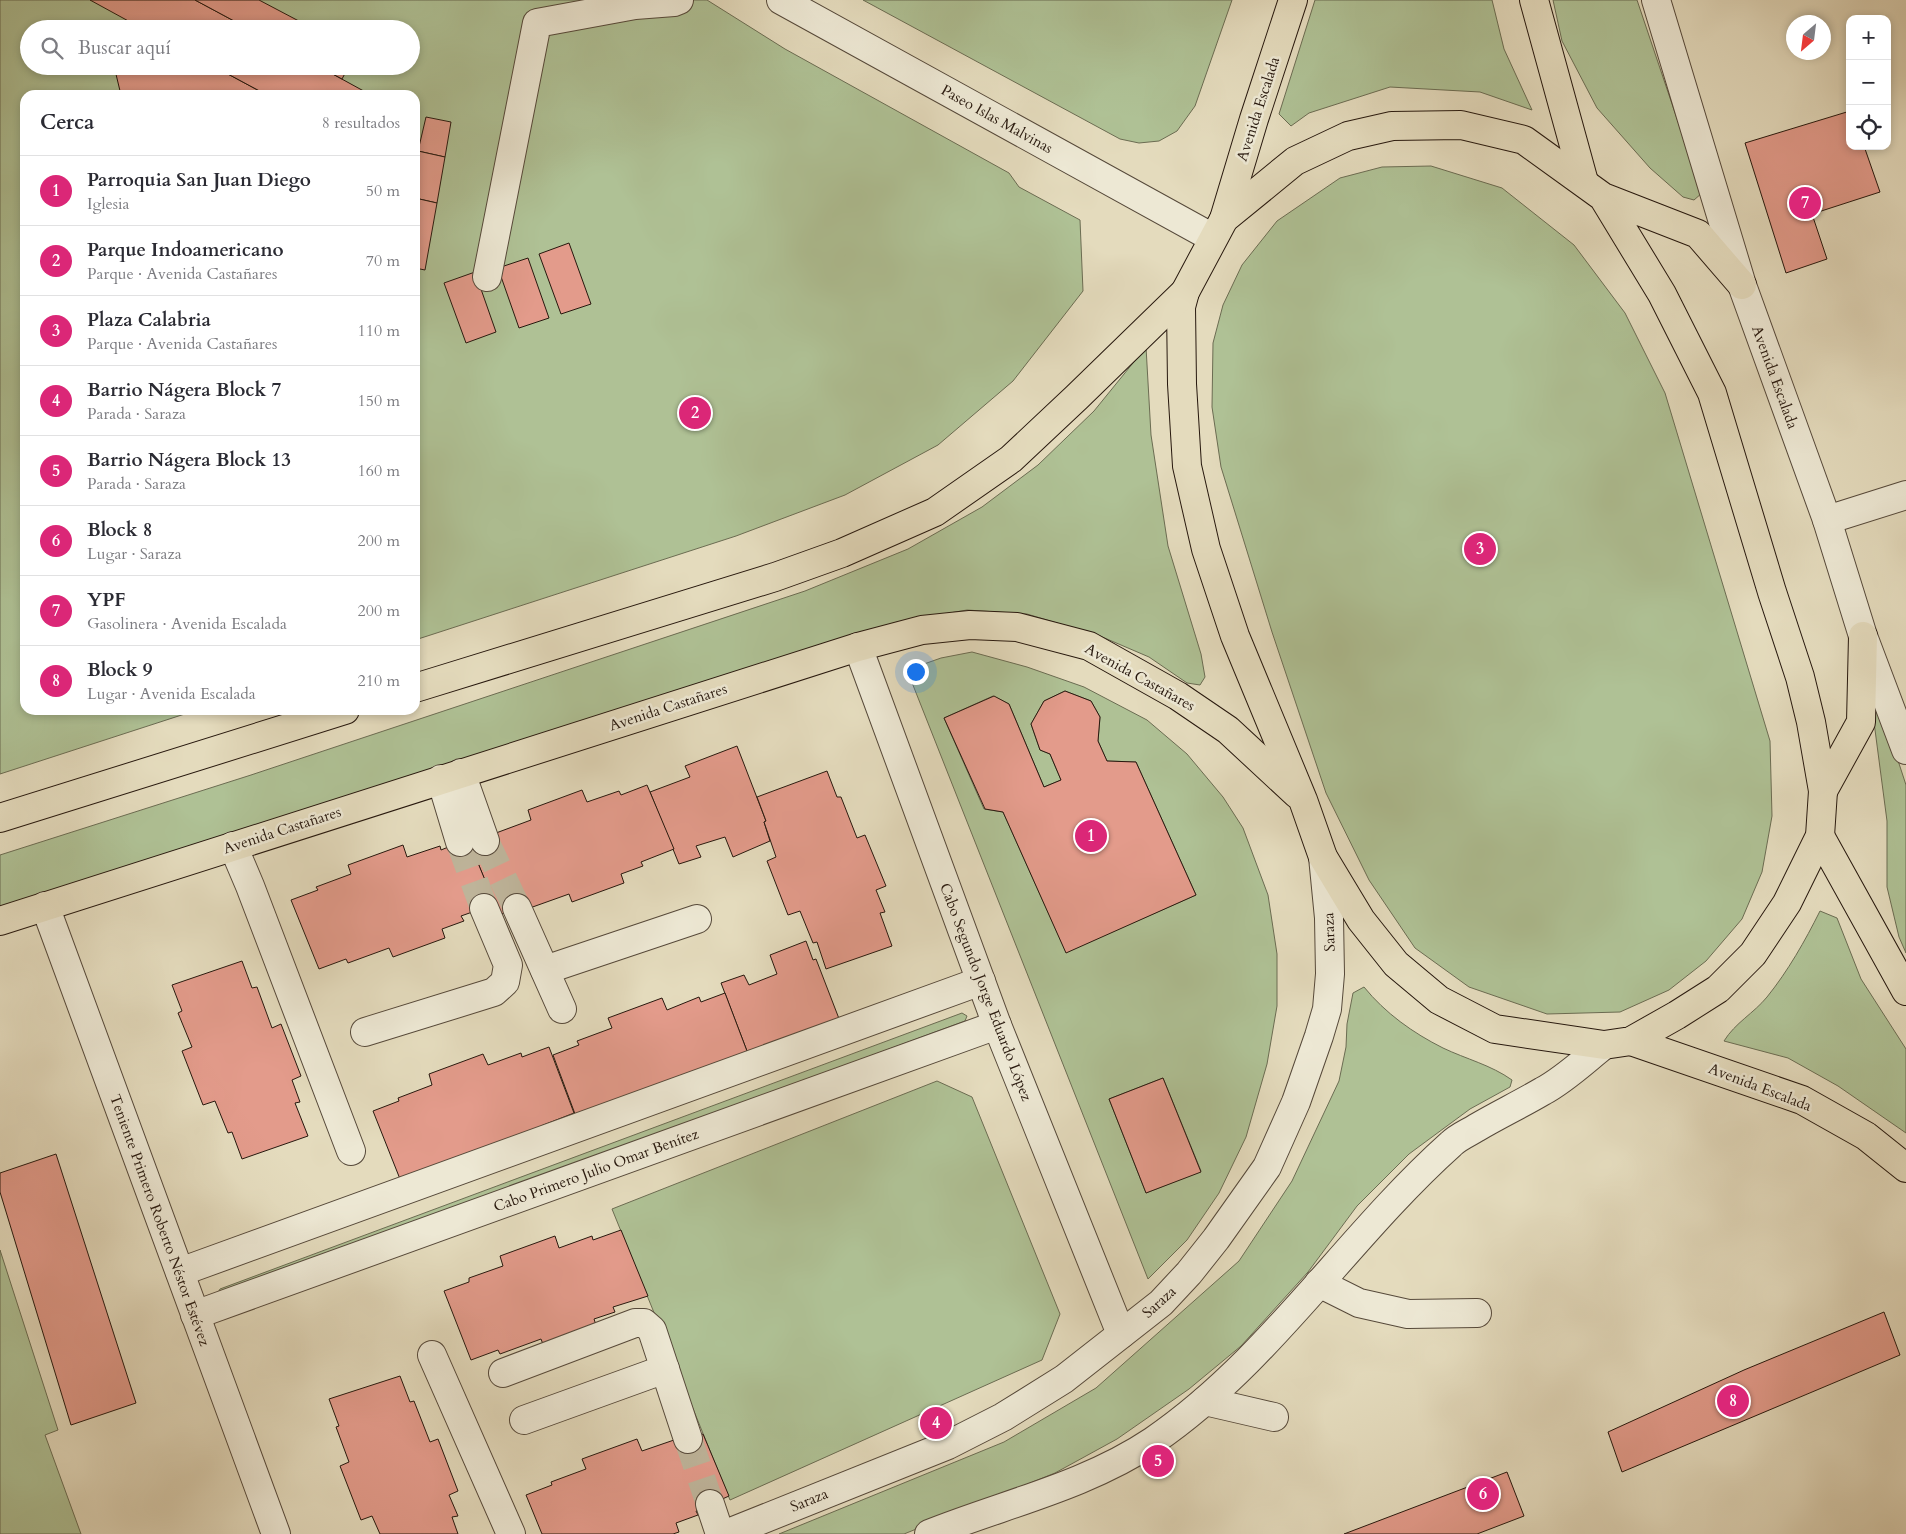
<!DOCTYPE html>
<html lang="es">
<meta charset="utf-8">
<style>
:root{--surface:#fff;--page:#f2f2f3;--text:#2b2b33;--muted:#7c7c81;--line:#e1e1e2;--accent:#db2777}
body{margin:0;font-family:Cardo,serif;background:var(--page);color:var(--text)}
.controls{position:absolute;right:15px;top:15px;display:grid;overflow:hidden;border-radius:10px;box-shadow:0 2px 8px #0003}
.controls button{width:45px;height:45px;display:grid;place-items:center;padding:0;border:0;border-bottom:1px solid var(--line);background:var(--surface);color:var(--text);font:25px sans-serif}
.compass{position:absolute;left:1786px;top:15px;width:45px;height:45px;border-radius:50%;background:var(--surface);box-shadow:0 2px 8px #0003;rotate:208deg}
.you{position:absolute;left:915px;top:671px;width:18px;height:18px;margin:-12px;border:4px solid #fff;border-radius:50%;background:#1a73e8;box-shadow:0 0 0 8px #1a73e833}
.badge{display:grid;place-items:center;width:32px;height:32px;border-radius:50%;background:var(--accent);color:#fff;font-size:16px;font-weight:700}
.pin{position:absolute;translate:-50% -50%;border:2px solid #fff;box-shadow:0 1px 5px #0006}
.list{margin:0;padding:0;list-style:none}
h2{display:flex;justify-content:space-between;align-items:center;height:65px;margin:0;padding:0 20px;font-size:21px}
h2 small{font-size:16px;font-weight:400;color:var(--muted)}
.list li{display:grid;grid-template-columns:32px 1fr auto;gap:15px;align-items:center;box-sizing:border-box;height:70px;padding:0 20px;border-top:1px solid var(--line)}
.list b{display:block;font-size:19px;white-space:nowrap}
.list p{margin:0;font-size:16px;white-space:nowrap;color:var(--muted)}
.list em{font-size:16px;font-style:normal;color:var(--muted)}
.icon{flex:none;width:28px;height:28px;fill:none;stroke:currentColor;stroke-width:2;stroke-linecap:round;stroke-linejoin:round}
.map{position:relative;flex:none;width:1906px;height:1534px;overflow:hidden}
.search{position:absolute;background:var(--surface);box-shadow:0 2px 8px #0003;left:20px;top:20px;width:400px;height:55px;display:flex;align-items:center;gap:12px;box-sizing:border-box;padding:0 18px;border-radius:28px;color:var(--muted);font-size:19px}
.panel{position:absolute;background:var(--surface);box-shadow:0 2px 8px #0003;left:20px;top:90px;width:400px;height:625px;border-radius:15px}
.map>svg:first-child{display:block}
.green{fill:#afc195;stroke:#6b6c52;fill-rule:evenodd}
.building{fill:#e39b8b;stroke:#27180e}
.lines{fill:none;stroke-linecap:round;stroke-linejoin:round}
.minor-tunnel{stroke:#beb49a;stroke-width:28;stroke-dasharray:28 14;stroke-linecap:butt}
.minor-casing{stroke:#56493a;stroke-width:30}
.major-casing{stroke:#27180e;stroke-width:30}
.minor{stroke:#ede8d4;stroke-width:28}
.major{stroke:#e4dbbd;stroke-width:28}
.labels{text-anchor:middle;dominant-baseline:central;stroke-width:5;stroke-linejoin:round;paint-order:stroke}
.street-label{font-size:15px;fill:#27180e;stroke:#ede8d4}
</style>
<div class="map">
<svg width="1906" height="1534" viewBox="0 0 1906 1534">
<rect width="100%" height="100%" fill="#e4dbbd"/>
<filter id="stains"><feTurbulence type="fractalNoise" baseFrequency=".004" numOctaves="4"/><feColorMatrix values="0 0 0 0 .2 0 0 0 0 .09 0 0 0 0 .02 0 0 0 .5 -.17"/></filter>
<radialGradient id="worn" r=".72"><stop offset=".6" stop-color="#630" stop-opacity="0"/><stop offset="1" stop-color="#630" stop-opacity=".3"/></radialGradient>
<g class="green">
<path d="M0,0h707l78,49 224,124 10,14 61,33 3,71 -70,90 -75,64 -93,50 -109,41 -321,104v-545h-390v615h172l-197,64zM29,29h382v37h-382z"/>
<path d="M863,0h369l-37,106 -18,25 -18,10 -20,2 -19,-4z"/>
<path d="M1315,0h177l12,49 28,61 -52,-18 -90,-5 -81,26 -18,13 -12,-12z"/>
<path d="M1553,0h84l65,193 -8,7 -11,-3 -33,-29 -53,-60 -35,-67z"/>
<path d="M1431,166l71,22 72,57 51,68 40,80 105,348 2,75 -10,56 -20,47 -36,42 -37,29 -49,22 -73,2 -78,-27 -54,-39 -46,-68 -43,-87 -54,-161 -51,-165 -9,-60 1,-64 10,-38 19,-40 35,-44 63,-43 42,-11z"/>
<path d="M1146,347l5,88 17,111 33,108 4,23 -5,8 -13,-2 -38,-26 -49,-21 -73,-22 -60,-4 -70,12 -897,287v-54l251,-80 554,-184 103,-42 74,-42 56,-42 56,-54z"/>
<path d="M972,652l55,15 57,20 63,33 40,34 36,43 20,31 25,67 9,59v52l-10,58 -21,73 -27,56 -32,47 -39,39 -241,-609 34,-12zM1065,691l26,10 9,16 -2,24 9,20 29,1 60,133 -130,57 -63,-140 -19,-3 -40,-91 49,-22 16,8 35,83 17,-7 -11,-26 -10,-4 -9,-26 13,-23zM1163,1078l38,93 -55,22 -37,-94z"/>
<path d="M1877,696l29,89v168l-7,-16 -12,-50v-66l-15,-114z"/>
<path d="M1820,911l17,7 24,61 45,70v84l-68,-47 -50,-28 -64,-17c11,-18 30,-28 43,-44 21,-26 38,-56 53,-86z"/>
<path d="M1364,987c21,26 49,46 79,61 23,11 48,17 69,32l-2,7 -40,22 -61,45 -52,52 -49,66 -67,74 -52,43 -72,50 -62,34 -151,61h-125l225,-92 92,-54 143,-127 53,-80 47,-100 7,-34 1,-23 6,-31z"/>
<path d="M962,1013l5,3 -2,5 -744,275 -4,-2 3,-5z"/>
<path d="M937,1081l35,16 88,217 -18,46 -312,140 -118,-291z"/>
<path d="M0,1250l58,180 -13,5 36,99h-81z"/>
</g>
<g class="building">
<path d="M90,0h105l54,29h-106z"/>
<path d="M195,0h64l55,29h-65z"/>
<path d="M114,66h99l54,29h-146z"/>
<path d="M213,66h105l53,29h-104z"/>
<path d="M318,66h31l-7,13z"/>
<path d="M1850,111v35h14l16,46 -68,22 15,45 -41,14 -41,-130z"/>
<path d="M426,117l25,5 -6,35 -27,-6z"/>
<path d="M418,151l27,6 -8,46 -22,-5v-32z"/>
<path d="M415,198l22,5 -12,67 -10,-2z"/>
<path d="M569,243l22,61 -30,10 -22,-60z"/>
<path d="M528,258l21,60 -30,10 -21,-60z"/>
<path d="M475,272l21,60 -30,11 -22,-60z"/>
<path d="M1065,691l26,10 9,16 -2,24 9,20 29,1 60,133 -130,58 -63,-141 -18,-3 -41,-91 50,-22 15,8 35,83 17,-7 -11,-26 -10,-4 -9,-26 13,-23z"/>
<path d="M737,746l29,75 -2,1 6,19 -37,16 -8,-20 -29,9 5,11 -22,7 -29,-72 40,-15 -5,-11z"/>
<path d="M827,771l10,26h4l16,41 8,-3 21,51 -10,4 9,22 -5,1 12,33 -66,23 -9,-27 -4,1 -13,-32 -12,4 -21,-54 9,-4 -12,-35 2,-1 -9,-24z"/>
<path d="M647,785l27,64 -33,13 2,4 -22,8 3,9 -52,19 -3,-8 -42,15 -2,-4 -26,10 -28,-69 25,-13 35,-13 -3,-10 54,-20 5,12 32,-11 2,4z"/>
<path d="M468,839l27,65 -34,12 3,5 -22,8 3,9 -52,19 -4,-9 -41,15 -2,-4 -27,10 -28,-69 27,-10 -2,-3 35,-13 -3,-9 55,-20 4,12 33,-11 1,4z"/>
<path d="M806,941l7,19 3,-1 27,70 -93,30 -29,-76 23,-8 5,10 28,-11 -7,-19z"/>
<path d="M242,961l10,27 5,-1 15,41 9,-4 20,52 -9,4 8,22 -5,1 13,33 -66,23 -10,-27 -4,1 -13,-32 -12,4 -21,-54 10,-4 -14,-34 4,-2 -10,-26z"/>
<path d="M725,993l25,66 -172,63 -25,-67 26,-10 -2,-4 35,-13 -4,-10 54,-20 5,12 32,-13 2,5z"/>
<path d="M549,1047l25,66 -33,13 2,4 -143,49 -27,-68 26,-10 -1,-3 34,-13 -3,-11 54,-20 5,11 33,-12 1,4z"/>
<path d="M1163,1078l38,94 -55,21 -37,-94z"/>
<path d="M56,1154l80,249 -65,22 -71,-233v-19z"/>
<path d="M621,1230l27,66 -35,11 2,5 -21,7 3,9 -53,19 -3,-8 -41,15 -2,-4 -27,10 -27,-69 25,-9v-4l34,-12 -3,-10 55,-20 4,12 33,-12 1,4z"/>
<path d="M1884,1312l16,43 -278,117 -14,-40 136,-62z"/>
<path d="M400,1376l10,26 4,-1 16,41 8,-3 20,52 -9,4 9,21 -6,1 6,17h-78l-8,-18 -11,4 -21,-54 9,-4 -13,-35 3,-1 -10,-27z"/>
<path d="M703,1434l26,62 -33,15 2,4 -22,8 3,9 -6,2h-131l-16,-39 26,-10 -1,-3 35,-13 -4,-10 55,-20 5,12 32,-11 2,4z"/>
<path d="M1507,1472l17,44 -47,18h-133z"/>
</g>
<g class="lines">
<g class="minor-tunnel">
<path d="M485,841l32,67"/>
<path d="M460,842l24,66"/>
<path d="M688,1439l22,65"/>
</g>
<g class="minor-casing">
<g id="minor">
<path d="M781,0l432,238"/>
<path d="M1656,0l86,285 85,235 36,116 43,114"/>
<path d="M487,277l50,-254 98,-18 39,-3 5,-2"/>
<path d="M1827,520l79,-25"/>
<path d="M858,647l139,378 124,309"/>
<path d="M461,773l24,68"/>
<path d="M441,779l19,63"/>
<path d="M233,846l17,40 101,265"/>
<path d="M45,906l231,628"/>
<path d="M517,908l45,101"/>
<path d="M545,970l152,-51"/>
<path d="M365,1032l129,-40 11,-10 3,-17 -24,-57"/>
<path d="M180,1272l801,-291"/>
<path d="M1319,1283l40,20 49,11 69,-1"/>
<path d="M195,1315l802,-290"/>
<path d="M432,1355l79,179"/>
<path d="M503,1373l132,-50h9l8,7 36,109"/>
<path d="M1205,1401l69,16"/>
<path d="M524,1420l141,-51"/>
<path d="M710,1504l10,30"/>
<path d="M726,1534l222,-89 55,-28 61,-38 97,-76 28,-30 27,-34 51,-72 29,-65 23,-66 8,-27 3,-35 -1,-56 -6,-61"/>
<path d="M929,1534c75,-30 157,-48 224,-93 117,-80 193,-203 298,-297 7,-7 17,-11 25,-16 22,-13 45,-24 67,-37 21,-11 42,-31 61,-46"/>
</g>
</g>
<g class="major-casing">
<g id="major">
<path d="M1534,0l50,182"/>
<path d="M1603,197l59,97 50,99 60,199 28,85 11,45 12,69 -3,45 -33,67 -34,51 -35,35 -41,26 -46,26 -27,4 -109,-16 -56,-29 -43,-36 -35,-44 -38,-63 -20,-57 -68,-164 -29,-87 -19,-83 -5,-82 -1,-77 4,-15 39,-73 71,-58 53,-25 44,-10 69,-1 63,15 79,57 95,37 44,51"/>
<path d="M1224,219l30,-100 39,-119"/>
<path d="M415,688l360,-111 67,-24 93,-41 76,-53 66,-62 108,-105"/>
<path d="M1823,791l38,-69 2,-86"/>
<path d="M0,818l345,-108"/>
<path d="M1820,836l86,155"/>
<path d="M0,921l858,-274 64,-17 48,-5 47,2 72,19 89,50 50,34 69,64"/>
<path d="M1631,1041l171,59 64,36 40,32"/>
</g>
</g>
<use href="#minor" class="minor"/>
<use href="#major" class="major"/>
</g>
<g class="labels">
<g class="street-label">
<text transform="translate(1258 109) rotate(-72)">Avenida Escalada</text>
<text transform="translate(997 119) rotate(29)">Paseo Islas Malvinas</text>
<text transform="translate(1775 377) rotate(70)">Avenida Escalada</text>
<text transform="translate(1140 677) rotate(29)">Avenida Castañares</text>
<text transform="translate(668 707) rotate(-18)">Avenida Castañares</text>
<text transform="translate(282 830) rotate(-18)">Avenida Castañares</text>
<text transform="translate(1329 932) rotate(-92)">Saraza</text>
<text transform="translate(986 992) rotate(69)">Cabo Segundo Jorge Eduardo López</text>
<text transform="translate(1760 1087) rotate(21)">Avenida Escalada</text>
<text transform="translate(596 1170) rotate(-20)">Cabo Primero Julio Omar Benítez</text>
<text transform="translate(160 1220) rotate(70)">Teniente Primero Roberto Néstor Estévez</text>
<text transform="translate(1159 1302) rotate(-42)">Saraza</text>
<text transform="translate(809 1500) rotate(-22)">Saraza</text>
</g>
</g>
<rect width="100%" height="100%" filter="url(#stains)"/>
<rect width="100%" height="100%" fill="url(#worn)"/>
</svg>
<div class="controls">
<button>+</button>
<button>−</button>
<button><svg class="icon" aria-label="locate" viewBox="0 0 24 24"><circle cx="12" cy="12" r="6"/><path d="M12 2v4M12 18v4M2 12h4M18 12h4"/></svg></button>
</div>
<svg class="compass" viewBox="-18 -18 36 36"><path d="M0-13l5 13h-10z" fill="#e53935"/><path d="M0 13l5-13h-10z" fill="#7c7c81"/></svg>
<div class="you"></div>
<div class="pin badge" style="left:1091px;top:836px">1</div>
<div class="pin badge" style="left:695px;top:413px">2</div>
<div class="pin badge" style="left:1480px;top:549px">3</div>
<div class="pin badge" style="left:936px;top:1423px">4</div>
<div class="pin badge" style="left:1158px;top:1461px">5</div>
<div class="pin badge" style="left:1483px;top:1494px">6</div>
<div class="pin badge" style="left:1805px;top:203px">7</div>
<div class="pin badge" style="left:1733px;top:1401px">8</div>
<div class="search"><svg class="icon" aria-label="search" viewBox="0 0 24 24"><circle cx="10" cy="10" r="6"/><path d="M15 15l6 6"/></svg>Buscar aquí</div>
<section class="panel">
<h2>Cerca<small>8 resultados</small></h2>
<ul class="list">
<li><span class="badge">1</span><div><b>Parroquia San Juan Diego</b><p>Iglesia</p></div><em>50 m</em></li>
<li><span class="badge">2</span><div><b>Parque Indoamericano</b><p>Parque · Avenida Castañares</p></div><em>70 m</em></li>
<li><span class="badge">3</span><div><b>Plaza Calabria</b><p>Parque · Avenida Castañares</p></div><em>110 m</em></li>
<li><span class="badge">4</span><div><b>Barrio Nágera Block 7</b><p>Parada · Saraza</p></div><em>150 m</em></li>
<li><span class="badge">5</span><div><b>Barrio Nágera Block 13</b><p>Parada · Saraza</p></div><em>160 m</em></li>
<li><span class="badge">6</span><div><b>Block 8</b><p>Lugar · Saraza</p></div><em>200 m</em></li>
<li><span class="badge">7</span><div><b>YPF</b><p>Gasolinera · Avenida Escalada</p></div><em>200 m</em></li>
<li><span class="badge">8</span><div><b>Block 9</b><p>Lugar · Avenida Escalada</p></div><em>210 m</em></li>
</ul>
</section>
</div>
